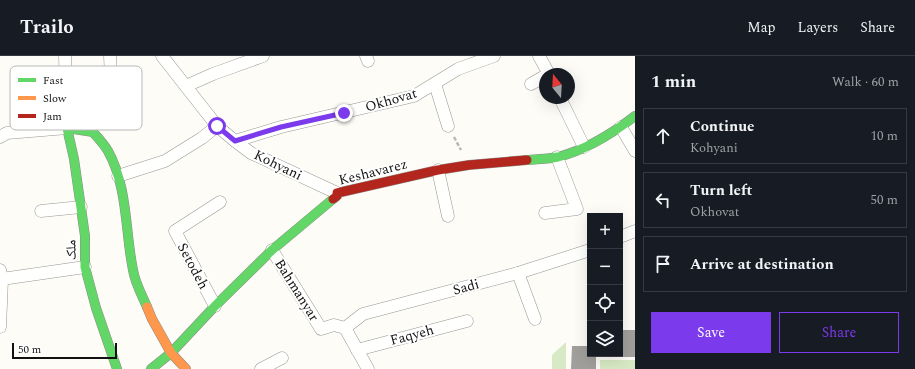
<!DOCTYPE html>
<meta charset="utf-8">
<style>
:root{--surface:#171b24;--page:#242831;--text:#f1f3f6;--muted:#9ea1a6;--line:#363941;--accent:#7c3aed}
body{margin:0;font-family:Spectral,"Noto Naskh Arabic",serif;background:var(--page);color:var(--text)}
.controls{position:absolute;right:12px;bottom:12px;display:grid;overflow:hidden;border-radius:0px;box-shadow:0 4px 16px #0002}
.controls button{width:36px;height:36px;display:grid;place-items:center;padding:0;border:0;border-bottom:1px solid var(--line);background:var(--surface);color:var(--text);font:20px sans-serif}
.compass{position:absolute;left:539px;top:12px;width:36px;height:36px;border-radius:50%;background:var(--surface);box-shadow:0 4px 16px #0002;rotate:342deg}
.scale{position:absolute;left:12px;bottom:10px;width:105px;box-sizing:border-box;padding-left:4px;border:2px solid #111;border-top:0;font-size:11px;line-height:14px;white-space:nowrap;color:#111;-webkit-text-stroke:3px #fff;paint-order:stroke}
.stop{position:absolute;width:12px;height:12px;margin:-9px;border:3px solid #7c3aed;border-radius:50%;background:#fff}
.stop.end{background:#7c3aed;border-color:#fff;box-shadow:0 1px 4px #0008}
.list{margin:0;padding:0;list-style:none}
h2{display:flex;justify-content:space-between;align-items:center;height:52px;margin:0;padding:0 16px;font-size:17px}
h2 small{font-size:13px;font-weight:400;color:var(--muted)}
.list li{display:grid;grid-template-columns:26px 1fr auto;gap:12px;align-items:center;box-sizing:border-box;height:56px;margin:0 8px 8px;padding:0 8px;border:1px solid var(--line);border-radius:0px}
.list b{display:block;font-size:15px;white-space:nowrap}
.list p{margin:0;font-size:13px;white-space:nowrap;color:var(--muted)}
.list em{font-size:13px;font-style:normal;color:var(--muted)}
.actions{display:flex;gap:8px;padding:12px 16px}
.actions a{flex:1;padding:9px 0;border:1px solid var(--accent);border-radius:0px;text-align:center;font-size:14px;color:var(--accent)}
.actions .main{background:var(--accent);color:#fff}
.icon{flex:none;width:22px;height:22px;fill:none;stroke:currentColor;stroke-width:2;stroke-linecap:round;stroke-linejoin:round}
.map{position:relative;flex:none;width:635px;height:313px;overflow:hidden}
header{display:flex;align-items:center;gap:24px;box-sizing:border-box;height:56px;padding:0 20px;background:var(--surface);border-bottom:1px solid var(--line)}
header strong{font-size:19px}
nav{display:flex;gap:22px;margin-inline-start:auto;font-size:14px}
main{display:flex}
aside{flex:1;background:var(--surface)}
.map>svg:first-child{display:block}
.forest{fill:#d8eac5}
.building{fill:#a19f9c}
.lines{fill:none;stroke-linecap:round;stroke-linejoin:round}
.street-casing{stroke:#979795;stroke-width:13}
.fast-casing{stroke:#8e8d8b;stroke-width:10}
.slow-casing{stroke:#8e8d8b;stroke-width:10}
.jam-casing{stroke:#8e8d8b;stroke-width:10}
.path{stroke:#b9b9b8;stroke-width:2.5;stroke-dasharray:4 2;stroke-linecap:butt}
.street{stroke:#fffffe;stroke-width:12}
.fast{stroke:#63d668;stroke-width:9}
.slow{stroke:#ff974d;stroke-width:9}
.jam{stroke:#b3261e;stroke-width:9}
.route{stroke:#7c3aed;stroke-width:5}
.labels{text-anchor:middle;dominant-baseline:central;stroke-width:4;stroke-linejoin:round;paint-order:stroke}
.street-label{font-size:14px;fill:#111;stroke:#fff}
.key{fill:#fff;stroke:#b8b8b8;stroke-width:1}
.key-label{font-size:11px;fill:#111}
</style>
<header>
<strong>Trailo</strong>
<nav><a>Map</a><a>Layers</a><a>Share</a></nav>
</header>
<main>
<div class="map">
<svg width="635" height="313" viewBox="0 0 635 313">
<rect width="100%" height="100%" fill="#fdfcf7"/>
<g class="forest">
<path d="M566,286v27h-14v-14z"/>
<rect x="600" y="304" width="35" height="9"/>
</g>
<g class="building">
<rect x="620" y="274" width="15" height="27"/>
<path d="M572,290h18v8h6v15h-25z"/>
</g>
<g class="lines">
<g class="street-casing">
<g id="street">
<path d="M110,0l1,21"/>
<path d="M162,0l55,70 18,15 16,12 86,40"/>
<path d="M366,0l2,5"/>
<path d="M539,0l10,18"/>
<path d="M435,28l13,42"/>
<path d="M531,28l14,-8"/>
<path d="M186,30l27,-12 50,-18"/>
<path d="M560,42l24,49"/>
<path d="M621,71l14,24"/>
<path d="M0,81l7,-4 60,-5 -2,-72"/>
<path d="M235,85l46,-14 133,-31 44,-27 36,-13"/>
<path d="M438,114l10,46"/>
<path d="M118,120l47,-15 37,-23 15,-12"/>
<path d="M41,155l40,-4"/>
<path d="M545,157l32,-4 -20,-52"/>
<path d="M620,181l15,-6"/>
<path d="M272,194l49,79 13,-4 11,3 23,41"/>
<path d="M0,214l2,9 -2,48"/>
<path d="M518,217l17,46"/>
<path d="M2,223l83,-12"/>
<path d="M215,250l-40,-75 45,-29"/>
<path d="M345,272l18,-14 155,-41 72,-23"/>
<path d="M357,294l110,-29"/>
<path d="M261,313l21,-11"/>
</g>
</g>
<g class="fast-casing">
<g id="fast">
<path d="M527,104c10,-1 21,-1 31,-3 27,-7 55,-24 77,-41"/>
<path d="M117,313l-21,-61 -11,-41v-31l-11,-77 -7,-31 26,4c5,6 11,12 15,19 20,36 17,80 25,119 2,13 9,25 14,37"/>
<path d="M151,313l20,-16 44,-47 57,-56 61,-51"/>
</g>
</g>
<g class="slow-casing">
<path id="slow" d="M147,251l5,12 19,34 15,16"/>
</g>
<g class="jam-casing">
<path id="jam" d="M333,143l4,-3v-3l101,-23 31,-5 58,-5"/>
</g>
<path class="path" d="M454,81l7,13"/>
<use href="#street" class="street"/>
<use href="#fast" class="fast"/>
<use href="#slow" class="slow"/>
<use href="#jam" class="jam"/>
</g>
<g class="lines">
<path class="route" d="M217,70l18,15 46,-14 63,-14"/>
</g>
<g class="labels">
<g class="street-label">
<text transform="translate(391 44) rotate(-16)">Okhovat</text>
<text transform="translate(278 109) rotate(26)">Kohyani</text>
<text transform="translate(373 116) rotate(-14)">Keshavarez</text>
<text transform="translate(71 194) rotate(-91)">ملک</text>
<text transform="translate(193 210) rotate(62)">Setodeh</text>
<text transform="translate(466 231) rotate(-15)">Sadi</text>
<text transform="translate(297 234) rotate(58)">Bahmanyar</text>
<text transform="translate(412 279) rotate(-15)">Faqyeh</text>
</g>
</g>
<rect x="10" y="10" width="132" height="64" rx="6" class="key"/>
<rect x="18" y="22" width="18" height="4" fill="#63d668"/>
<rect x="18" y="40" width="18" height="4" fill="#ff974d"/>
<rect x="18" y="58" width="18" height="4" fill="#b3261e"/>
<g class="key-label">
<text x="43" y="28">Fast</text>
<text x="43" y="46">Slow</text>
<text x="43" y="64">Jam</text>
</g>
</svg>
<div class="controls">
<button>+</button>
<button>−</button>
<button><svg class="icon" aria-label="locate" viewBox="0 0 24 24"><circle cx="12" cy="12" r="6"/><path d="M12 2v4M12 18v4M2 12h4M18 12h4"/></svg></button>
<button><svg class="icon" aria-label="layers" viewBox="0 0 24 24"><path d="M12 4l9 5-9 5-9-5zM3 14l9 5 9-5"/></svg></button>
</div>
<svg class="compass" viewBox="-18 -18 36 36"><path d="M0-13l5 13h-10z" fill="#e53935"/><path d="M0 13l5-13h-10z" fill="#9ea1a6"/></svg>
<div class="scale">50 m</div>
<div class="stop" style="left:217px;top:70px"></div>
<div class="stop end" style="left:344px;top:57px"></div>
</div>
<aside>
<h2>1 min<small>Walk · 60 m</small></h2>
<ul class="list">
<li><svg class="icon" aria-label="ahead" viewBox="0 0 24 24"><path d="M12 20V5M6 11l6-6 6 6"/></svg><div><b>Continue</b><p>Kohyani</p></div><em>10 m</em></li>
<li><svg class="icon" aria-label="left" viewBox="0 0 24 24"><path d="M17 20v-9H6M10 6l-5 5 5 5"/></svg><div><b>Turn left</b><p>Okhovat</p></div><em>50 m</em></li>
<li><svg class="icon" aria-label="arrive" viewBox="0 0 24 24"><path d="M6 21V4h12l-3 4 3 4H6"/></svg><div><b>Arrive at destination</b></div></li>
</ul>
<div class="actions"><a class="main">Save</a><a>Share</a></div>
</aside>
</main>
